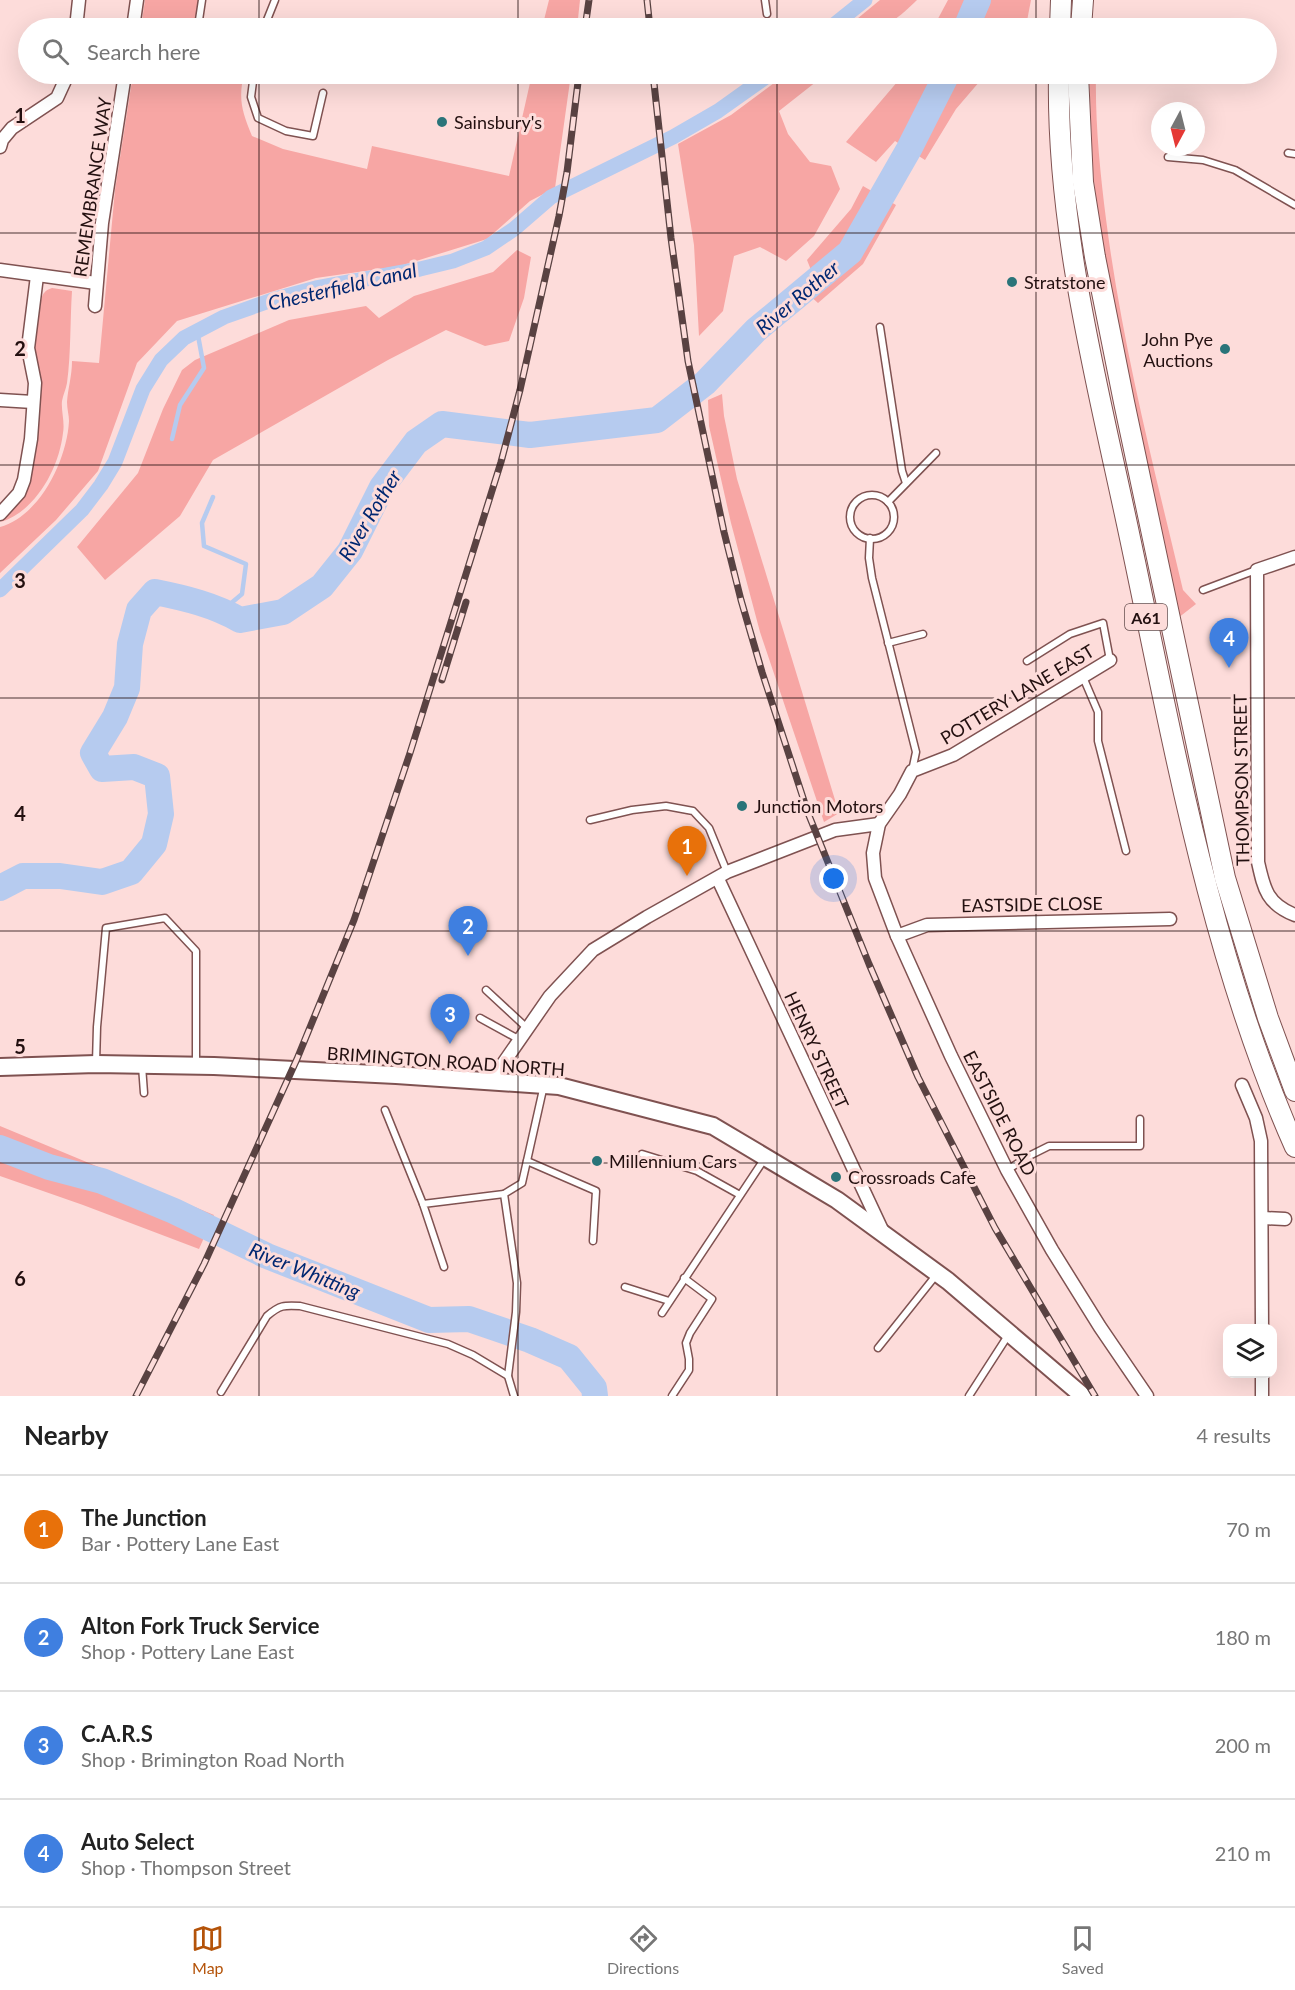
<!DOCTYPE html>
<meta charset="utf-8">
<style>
:root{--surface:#fff;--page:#f2f2f2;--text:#222;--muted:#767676;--line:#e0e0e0;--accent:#b45309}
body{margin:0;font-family:Lato,sans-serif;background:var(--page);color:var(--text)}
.controls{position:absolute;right:18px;bottom:18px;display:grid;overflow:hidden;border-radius:12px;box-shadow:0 6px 24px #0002}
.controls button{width:54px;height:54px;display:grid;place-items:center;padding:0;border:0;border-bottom:2px solid var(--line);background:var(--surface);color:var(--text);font:30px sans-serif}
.compass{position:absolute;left:1151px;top:102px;width:54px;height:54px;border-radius:50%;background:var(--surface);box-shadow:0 6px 24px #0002;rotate:187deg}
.you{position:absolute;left:834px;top:879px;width:21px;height:21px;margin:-15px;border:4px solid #fff;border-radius:50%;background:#1a73e8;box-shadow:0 0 0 9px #1a73e833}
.badge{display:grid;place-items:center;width:39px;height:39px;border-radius:50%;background:var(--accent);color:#fff;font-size:20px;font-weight:700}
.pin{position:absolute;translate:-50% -50px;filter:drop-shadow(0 2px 3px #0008)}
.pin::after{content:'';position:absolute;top:32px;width:21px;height:18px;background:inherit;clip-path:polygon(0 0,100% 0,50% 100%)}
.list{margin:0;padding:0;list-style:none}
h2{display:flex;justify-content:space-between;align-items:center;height:78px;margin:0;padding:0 24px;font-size:26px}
h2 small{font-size:20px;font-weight:400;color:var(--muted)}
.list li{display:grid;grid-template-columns:39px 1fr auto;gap:18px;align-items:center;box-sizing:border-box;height:108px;padding:0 24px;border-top:2px solid var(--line)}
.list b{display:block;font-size:22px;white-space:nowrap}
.list p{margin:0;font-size:20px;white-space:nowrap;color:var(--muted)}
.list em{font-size:20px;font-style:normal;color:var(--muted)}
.icon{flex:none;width:33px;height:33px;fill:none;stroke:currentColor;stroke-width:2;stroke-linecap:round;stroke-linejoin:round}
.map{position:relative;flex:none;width:1295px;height:1396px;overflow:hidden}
.search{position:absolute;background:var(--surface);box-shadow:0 6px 24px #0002;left:18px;right:18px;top:18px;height:66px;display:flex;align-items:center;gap:15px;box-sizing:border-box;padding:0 21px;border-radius:33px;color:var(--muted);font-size:22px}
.sheet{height:510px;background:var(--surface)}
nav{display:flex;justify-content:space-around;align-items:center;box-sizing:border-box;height:84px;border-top:2px solid var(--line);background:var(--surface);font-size:16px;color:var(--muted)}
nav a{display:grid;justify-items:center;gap:3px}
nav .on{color:var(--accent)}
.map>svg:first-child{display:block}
.green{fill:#f7a6a4}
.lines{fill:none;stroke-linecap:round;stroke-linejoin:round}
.stream{stroke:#b6cbef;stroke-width:4.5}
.canal{stroke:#b6cbef;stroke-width:15}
.river{stroke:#b6cbef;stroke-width:26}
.service-casing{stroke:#7f5251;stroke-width:9}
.minor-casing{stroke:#7f5251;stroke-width:15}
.secondary-casing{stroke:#7f5251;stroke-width:20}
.trunk-casing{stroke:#7f5251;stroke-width:22}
.service{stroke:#fff;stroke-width:6}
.minor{stroke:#fff;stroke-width:12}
.secondary{stroke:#fff;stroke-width:16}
.trunk{stroke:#fff;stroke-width:20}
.rail-casing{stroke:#594242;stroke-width:7}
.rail{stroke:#fddcda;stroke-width:4.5;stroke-dasharray:14;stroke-linecap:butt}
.grid{fill:none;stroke:#231010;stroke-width:1.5;stroke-opacity:0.55}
.poi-dot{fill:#2a7479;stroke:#fddcda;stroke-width:2}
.labels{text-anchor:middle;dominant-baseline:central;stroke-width:6;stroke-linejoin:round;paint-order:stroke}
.shield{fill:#fddcda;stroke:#644d4d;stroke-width:1.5}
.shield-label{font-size:16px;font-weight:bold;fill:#231010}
.poi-label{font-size:18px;fill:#231010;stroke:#fddcda;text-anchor:start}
.street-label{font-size:18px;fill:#231010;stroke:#fddcda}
.water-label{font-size:20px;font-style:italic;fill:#002771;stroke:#fddcda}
.grid-label{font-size:20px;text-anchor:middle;font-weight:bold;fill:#231010;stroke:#fddcda;stroke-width:6;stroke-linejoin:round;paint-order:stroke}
</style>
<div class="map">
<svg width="1295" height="1396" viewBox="0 0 1295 1396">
<rect width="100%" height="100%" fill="#fddcda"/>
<g class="green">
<path d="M145,0h55l-6,28h-53z"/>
<path d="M549,0h31l-3,28h-35z"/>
<path d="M880,0h37c-28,27 -33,29 -71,28z"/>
<path d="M948,0h83l-5,26 -2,2h-91z"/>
<path d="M133,74h111c-6,25 -2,38 8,62l31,13 84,20 5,-23 137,30 23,-102h39l-16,114 -25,13 -43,38 -87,27 -84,12 -139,43 -40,42 -39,108 -42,49 -56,53v-46c40,-11 67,-67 69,-106 0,-6 -2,-12 -2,-19 1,-14 5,-26 5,-41l27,2 16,-173z"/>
<path d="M786,74h40l-47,37 9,23 22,28 21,4 9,23 -26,47 -28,25 -26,-14 -26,9 -11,55 -24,25 -5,-91 -16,-101 53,-29z"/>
<path d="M904,74h82l-30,35 -31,51 -30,-19 -19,21 -30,-20z"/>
<path d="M1089,74h7c-1,48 4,97 10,145 16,126 48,249 77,371l13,14 -18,14 -77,-376 -8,-70z"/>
<path d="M863,186l33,19 -33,59 -45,39 -19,-17 12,-16 -4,-10 44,-51z"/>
<path d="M517,250l14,7 -7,41 -15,43 -24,5 -39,-16 -58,30 -175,100 -33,56 -75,64 -28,-33 61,-74 25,-64 19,-39 13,-10 94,-40 77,-14 13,12 35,-22 79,-24z"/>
<path d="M52,288l20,3c-2,30 -1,62 -5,92 -1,6 -4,12 -5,18 -1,10 3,21 1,32 -4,35 -27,78 -62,89l18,-22 21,-116 -1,-16 -5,-20 2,-36 4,-3c1,-9 1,-18 12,-21z"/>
<path d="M722,394l2,22 13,63 102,334 -15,9 -64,-190 -29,-109 -22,-97 -1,-26z"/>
<path d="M0,1126l214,89 -15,34 -116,-44 -83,-29z"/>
</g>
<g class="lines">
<g class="stream">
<path d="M172,439l8,-34 24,-37 -7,-38"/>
<path d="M213,497l-11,26 2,23 42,18 -4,30 -19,16"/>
</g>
<g class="canal">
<path d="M830,28l35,-28"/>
<path d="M0,590l82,-80 19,-25 14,-23 28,-73 18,-29 23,-22 40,-21 51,-18 41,-11 104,-19 33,-8 33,-13 28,-19 37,-32 122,-60 45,-26 52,-37"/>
</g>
<g class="river">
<path d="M966,28l12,-28"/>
<path d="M0,888l23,-12h37l42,6 29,-10 23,-28 7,-30 -4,-38 -23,-9 -32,2 -9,-16 22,-36 12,-29 3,-44 9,-34 16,-18c30,6 59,13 85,28l43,-8 39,-26 28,-35 32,-64 34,-45 26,-18 88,11 127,-15 48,-37 51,-53 94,-78 59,-103 38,-75"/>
<path d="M0,1148l49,19 53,14 72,30 93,45 162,64 40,-1 61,21 39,17 25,31 1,8"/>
</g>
<g class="service-casing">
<g id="service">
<path d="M202,0l-3,20 3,8"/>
<path d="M765,0l2,14"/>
<path d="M266,28l1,-8 8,-20"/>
<path d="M254,74l-3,23 7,21 28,13 27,5 10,-43"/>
<path d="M1288,153l7,1"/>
<path d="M1168,157l35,3 32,10 60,35"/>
<path d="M880,327l22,144 4,12"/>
<circle cx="872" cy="517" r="22"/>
<path d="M888,502l48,-49"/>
<path d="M870,538l-1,20 3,20 44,174 -4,19"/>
<path d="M1203,590l53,-20"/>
<path d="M888,643l35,-9"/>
<path d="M1027,661l43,-27 33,-11 7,37"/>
<path d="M1083,677l15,35v29l28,110"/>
<path d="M590,820l42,-10 34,-4 27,5 16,17 18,44"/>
<path d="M486,990l41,38"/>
<path d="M480,1018l40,22"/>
<path d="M96,1063l1,-36 9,-99 59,-10 31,33v115"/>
<path d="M142,1066l2,27"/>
<path d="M385,1110l38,94"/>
<path d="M642,1154l55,17 43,24"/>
<path d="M527,1161l69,30 -3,50"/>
<path d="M1007,1170l24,-15 18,-9h91v-27"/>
<path d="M444,1267l-21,-63 81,-10"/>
<path d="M625,1287l44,14"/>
<path d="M662,1313l103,-155"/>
<path d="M878,1348l59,-74"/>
<path d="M221,1392l46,-76c13,-11 17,-11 33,-10l148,38 25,11 35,21"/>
<path d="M514,1396l-6,-20 8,-64 1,-29 -13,-89 18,-11 22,-98"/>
<path d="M672,1396l17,-26v-11l-3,-16 4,-10 22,-34 -28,-21"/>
<path d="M969,1396l40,-62"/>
</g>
</g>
<g class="minor-casing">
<g id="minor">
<path d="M76,28l3,-28"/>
<path d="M133,28l4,-28"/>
<path d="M0,147l2,-7 10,-12 45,-30 11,-24"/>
<path d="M0,270l96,13"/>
<path d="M95,306l7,-83 23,-149"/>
<path d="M0,400l33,2"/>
<path d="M0,514l19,-21 5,-13 7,-41 4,-56 -7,-35 9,-72"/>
<path d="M1295,557l-38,13 1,292c6,27 9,42 37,53"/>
<path d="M1110,660l-157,95 -41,16 -12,23 -21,30 -6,29 2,25 22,58 54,120 56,114 45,80 48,77 47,69"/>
<path d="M718,879l165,353"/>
<path d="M897,936l30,-11 243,-6"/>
<path d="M491,1081l59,-85 43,-46 54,-33 80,-45 108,-42 44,-6"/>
<path d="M1242,1085l14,33 5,23 1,187"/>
<path d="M1263,1218l22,1"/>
<path d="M1262,1396v-22"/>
</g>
</g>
<g class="secondary-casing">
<path id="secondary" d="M0,1067l96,-3 118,2 182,9 163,11 154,40 124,74 111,81 135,115"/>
</g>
<g class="trunk-casing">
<g id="trunk">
<path d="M1060,28l1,-28"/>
<path d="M1081,28l2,-28"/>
<path d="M1059,74c-3,156 39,312 71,464 43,203 80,418 165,609"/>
<path d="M1078,74l5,108 12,75 29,145 101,476 43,140 27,73"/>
</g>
</g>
<use href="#service" class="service"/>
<use href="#minor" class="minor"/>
<use href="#secondary" class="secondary"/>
<use href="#trunk" class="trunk"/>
<g class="rail-casing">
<g id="rail">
<path d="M647,0l3,28"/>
<path d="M585,28l4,-28"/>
<path d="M653,74l18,164 17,123 36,171 17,68 21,72 46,141 61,151 49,113 77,151 100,168"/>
<path d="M442,680l24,-78"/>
<path d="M136,1396l68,-132 93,-205 57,-139 56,-167 91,-291 19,-72 39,-174 8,-44 12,-98"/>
</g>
</g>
<use href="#rail" class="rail"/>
</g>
<path class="grid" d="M259,0v28M518,0v28M777,0v28M1036,0v28M259,74v1322M518,74v1322M777,74v1322M1036,74v1322M0,233h1295M0,465h1295M0,698h1295M0,931h1295M0,1163h1295"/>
<g class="poi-dot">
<circle cx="442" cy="122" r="6"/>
<circle cx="1012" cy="282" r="6"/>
<circle cx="1225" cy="349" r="6"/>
<circle cx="742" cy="806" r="6"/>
<circle cx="597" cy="1161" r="6"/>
<circle cx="836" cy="1177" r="6"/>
</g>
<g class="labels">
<rect class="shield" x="1125" y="604" width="42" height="26" rx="4.5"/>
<g class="shield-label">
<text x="1146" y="617">A61</text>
</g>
<g class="poi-label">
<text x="454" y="122">Sainsbury's</text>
<text x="1024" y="282">Stratstone</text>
<text x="1213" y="339" text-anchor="end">John Pye<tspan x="1213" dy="21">Auctions</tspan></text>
<text x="754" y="806">Junction Motors</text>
<text x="609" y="1161">Millennium Cars</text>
<text x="848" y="1177">Crossroads Cafe</text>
</g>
<g class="street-label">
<text transform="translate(92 187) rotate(-82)">REMEMBRANCE WAY</text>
<text transform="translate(1017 694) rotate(-31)">POTTERY LANE EAST</text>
<text transform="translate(1241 780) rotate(-91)">THOMPSON STREET</text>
<text transform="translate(1032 904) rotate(-1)">EASTSIDE CLOSE</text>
<text transform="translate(817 1050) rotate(65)">HENRY STREET</text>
<text transform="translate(446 1061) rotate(4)">BRIMINGTON ROAD NORTH</text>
<text transform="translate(1000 1113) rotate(63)">EASTSIDE ROAD</text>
</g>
<g class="water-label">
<text transform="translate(342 286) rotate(-13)">Chesterfield Canal</text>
<text transform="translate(797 297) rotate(-40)">River Rother</text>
<text transform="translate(369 515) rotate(-59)">River Rother</text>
<text transform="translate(305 1270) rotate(22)">River Whitting</text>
</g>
</g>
<g class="grid-label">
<text x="20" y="123">1</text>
<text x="20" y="356">2</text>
<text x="20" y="588">3</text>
<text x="20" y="821">4</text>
<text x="20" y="1054">5</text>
<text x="20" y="1286">6</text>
</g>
</svg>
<div class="controls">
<button><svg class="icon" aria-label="layers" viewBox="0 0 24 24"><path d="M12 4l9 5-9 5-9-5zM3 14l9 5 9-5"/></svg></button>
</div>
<svg class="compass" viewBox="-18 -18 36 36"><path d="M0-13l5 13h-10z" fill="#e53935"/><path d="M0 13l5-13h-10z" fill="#767676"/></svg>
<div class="you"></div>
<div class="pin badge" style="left:687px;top:876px;background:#e8710a">1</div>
<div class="pin badge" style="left:468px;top:956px;background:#3f7fe0">2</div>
<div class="pin badge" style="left:450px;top:1044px;background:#3f7fe0">3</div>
<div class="pin badge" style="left:1229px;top:668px;background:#3f7fe0">4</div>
<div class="search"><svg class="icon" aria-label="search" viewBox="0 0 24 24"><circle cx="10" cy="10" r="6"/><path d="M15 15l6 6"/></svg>Search here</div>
</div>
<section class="sheet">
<h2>Nearby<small>4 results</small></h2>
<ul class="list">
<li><span class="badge" style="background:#e8710a">1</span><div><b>The Junction</b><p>Bar · Pottery Lane East</p></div><em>70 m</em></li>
<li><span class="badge" style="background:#3f7fe0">2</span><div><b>Alton Fork Truck Service</b><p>Shop · Pottery Lane East</p></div><em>180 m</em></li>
<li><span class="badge" style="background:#3f7fe0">3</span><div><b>C.A.R.S</b><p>Shop · Brimington Road North</p></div><em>200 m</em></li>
<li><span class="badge" style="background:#3f7fe0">4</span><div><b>Auto Select</b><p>Shop · Thompson Street</p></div><em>210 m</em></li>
</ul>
</section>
<nav>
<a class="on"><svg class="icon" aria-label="map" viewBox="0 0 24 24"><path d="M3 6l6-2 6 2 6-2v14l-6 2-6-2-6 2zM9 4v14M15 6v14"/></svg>Map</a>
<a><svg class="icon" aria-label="directions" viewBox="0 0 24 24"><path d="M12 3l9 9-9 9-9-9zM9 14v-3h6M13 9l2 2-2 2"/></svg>Directions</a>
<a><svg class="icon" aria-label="saved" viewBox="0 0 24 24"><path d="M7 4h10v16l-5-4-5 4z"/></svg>Saved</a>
</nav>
